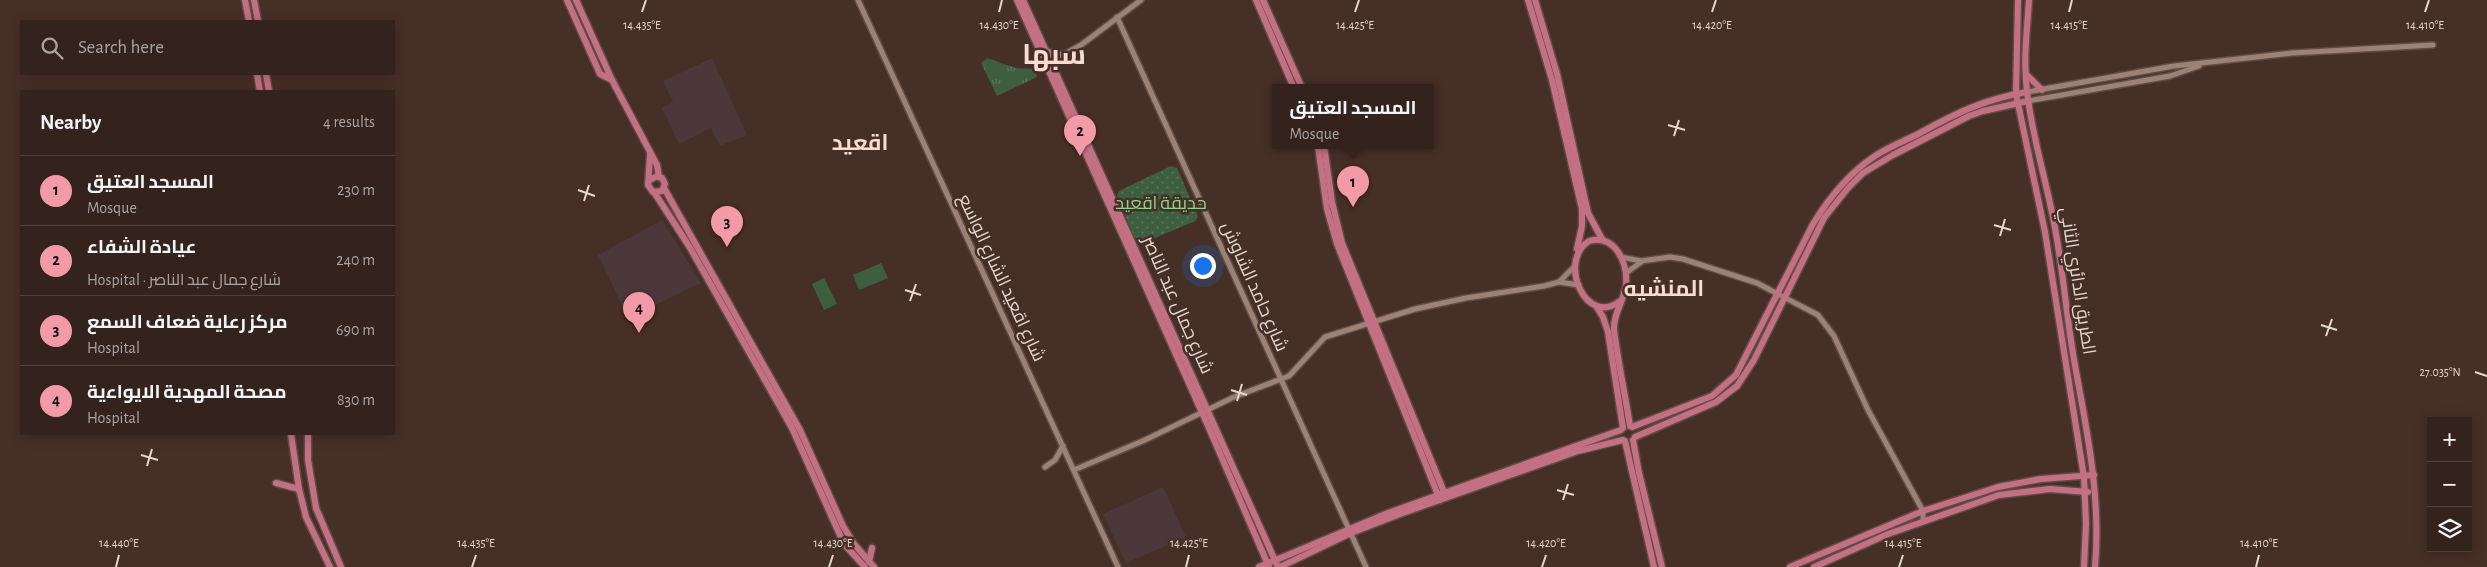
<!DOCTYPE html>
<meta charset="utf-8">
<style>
:root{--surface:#34231d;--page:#3f2f2a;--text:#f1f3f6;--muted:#a9a4a4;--line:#4e403b;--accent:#f39aa9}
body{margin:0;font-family:"Alegreya Sans",Cairo,sans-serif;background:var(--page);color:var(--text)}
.controls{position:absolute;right:15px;bottom:15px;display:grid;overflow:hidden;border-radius:0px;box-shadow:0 2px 12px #0003}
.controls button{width:45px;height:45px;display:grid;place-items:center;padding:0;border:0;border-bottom:1px solid var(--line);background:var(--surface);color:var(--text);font:25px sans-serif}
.you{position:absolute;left:1202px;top:265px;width:18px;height:18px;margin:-12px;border:4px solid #fff;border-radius:50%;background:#1a73e8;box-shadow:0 0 0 8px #1a73e833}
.badge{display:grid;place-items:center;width:32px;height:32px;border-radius:50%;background:var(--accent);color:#111;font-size:16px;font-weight:700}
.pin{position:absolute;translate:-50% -41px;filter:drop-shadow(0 1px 2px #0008)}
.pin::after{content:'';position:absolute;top:26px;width:18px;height:15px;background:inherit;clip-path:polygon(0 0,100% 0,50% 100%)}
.popup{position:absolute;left:1272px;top:84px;width:162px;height:65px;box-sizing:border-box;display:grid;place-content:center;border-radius:0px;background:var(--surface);filter:drop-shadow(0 1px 4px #0005);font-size:16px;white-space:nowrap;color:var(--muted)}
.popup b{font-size:19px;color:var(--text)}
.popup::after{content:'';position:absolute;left:50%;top:100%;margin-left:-10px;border:10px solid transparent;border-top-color:var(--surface)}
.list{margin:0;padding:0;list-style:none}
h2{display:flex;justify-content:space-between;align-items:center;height:65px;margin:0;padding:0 20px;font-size:21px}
h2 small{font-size:16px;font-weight:400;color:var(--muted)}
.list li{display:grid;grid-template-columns:32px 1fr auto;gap:15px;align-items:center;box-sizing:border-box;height:70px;padding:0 20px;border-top:1px solid var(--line)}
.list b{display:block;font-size:19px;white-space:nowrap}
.list p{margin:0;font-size:16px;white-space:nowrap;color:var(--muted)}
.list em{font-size:16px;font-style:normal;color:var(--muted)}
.icon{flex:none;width:28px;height:28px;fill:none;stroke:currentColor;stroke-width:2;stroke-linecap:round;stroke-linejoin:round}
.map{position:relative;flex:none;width:2487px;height:567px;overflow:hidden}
.search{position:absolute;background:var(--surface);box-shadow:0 2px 12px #0003;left:20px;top:20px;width:375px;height:55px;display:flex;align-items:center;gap:12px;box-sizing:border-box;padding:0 18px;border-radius:0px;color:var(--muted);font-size:19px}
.panel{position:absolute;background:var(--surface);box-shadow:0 2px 12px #0003;left:20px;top:90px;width:375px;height:345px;border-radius:0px}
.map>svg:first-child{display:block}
.medical{fill:#4c373b}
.grass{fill:#3e5f3f}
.park{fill:url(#park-tufts)}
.garden{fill:url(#garden-dots)}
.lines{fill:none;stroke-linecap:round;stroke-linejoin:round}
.minor-casing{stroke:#604c45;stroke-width:8}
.major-casing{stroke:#604c45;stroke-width:9}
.minor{stroke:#9c8176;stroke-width:5}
.major{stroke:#c47083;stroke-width:6}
.ticks{fill:none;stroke:#e5d6d0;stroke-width:2}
.labels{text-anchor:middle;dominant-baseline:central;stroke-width:5;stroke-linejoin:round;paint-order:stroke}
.park-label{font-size:18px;fill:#8bd78d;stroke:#462f27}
.street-label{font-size:18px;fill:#e5d6d0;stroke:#462f27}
.district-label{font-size:22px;font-weight:bold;fill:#f9dbd0;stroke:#462f27}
.town-label{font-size:28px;font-weight:bold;fill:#f9dbd0;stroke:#462f27}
.ticks-label{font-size:12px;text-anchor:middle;fill:#e5d6d0;stroke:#462f27;stroke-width:5;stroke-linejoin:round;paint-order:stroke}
</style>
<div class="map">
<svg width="2487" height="567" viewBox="0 0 2487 567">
<defs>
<pattern id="park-tufts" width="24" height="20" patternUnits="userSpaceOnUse" patternTransform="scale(1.25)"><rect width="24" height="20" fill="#3e5f3f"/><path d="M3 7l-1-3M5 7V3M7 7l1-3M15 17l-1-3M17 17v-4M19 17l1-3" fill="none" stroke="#5a755a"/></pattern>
<pattern id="garden-dots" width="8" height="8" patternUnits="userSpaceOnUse" patternTransform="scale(1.25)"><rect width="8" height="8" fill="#3e5f3f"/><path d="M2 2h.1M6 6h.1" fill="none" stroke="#5a755a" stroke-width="1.8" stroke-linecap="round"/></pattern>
</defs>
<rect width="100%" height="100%" fill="#462f27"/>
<g class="medical">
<path d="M712,58l35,77 -27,11 -9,-18 -32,16 -17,-36 11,-6 -10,-21z"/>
<path d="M662,220l39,63 -73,35 -30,-63z"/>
<path d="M1163,487l23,50 -60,26 -23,-49z"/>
</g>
<g class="grass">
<path d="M881,263l7,15 -29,12 -6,-15z"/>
<path d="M824,278l13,26 -13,6 -12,-26z"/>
</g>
<path class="park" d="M987,58l29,10 19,1 2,8 -40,19 -16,-33z"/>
<path class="garden" d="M1171,166l6,2 21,48 -3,5 -52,22 -9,-6 -17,-42 2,-4z"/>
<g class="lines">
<g class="minor-casing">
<g id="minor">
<path d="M858,0l260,567"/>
<path d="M1117,17l249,550"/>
<path d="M1046,51l17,4"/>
<path d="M1049,63l32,-18 60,-45"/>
<path d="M2027,92l147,-26 118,-13 141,-8"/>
<path d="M2028,101l142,-25 29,-10"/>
<path d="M1621,257l20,4 29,-4 13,2 74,24 61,32 16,21 34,74 55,101v10"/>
<path d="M1626,273l15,-11"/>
<path d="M1559,282l16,-16"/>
<path d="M1045,467l10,-7 8,-14"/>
<path d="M1074,470l71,-30 89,-43 55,-21 36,-39 90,-28 51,-11 78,-12 15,-4 20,3"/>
</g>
</g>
<g class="major-casing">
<g id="major">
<path d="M245,0l4,21"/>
<path d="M254,0l4,21"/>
<path d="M567,0l33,74 12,6"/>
<path d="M576,0l36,80 45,85 2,12"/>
<path d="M1017,0l192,428 60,139"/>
<path d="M1023,0l255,567"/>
<path d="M1256,0l38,88"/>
<path d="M1263,0l39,88"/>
<path d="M1528,0l24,80 30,129v17l-5,23"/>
<path d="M1535,0l22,74 31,139 14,26"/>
<path d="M2018,0l-2,94 29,138 39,245 2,47 -2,43"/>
<path d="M2029,0c-2,30 -6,61 -2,91 5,47 20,91 28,137 9,48 12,96 21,143 12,65 25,130 19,196"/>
<path d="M257,74l3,17"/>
<path d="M266,74l3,17"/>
<path d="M2027,75l15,15"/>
<path d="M1318,146l9,63 10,35 103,256"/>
<path d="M1324,146l8,56 10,41 104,254"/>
<path d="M650,155l-2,30 5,7 9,-1 3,-7 -3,-6 -5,-2 -7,4"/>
<path d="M664,188l136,242 43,96 11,18 20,23"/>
<path d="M654,192l35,54 103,182 52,116 21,23"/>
<path d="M1620,301c-34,27 -63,-40 -31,-60 26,-8 39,22 37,44 -2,16 -13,29 -12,45 4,32 11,64 16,96"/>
<path d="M1596,306l7,11 5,15 15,96"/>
<path d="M1632,427l80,-31 24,-21 77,-151c16,-26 36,-51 62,-68 13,-9 30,-15 45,-23 36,-20 65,-34 107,-41"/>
<path d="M291,434l8,55 7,28 24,50"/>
<path d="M308,434v26l8,48 25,59"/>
<path d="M1635,437l81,-35 21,-16 17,-26 70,-142 24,-30 15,-15 30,-18 76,-39 14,-5 45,-10"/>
<path d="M1633,440l6,33 23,94"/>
<path d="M1625,441l29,126"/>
<path d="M276,483l23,6"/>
<path d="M869,562l3,-14"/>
<path d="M1259,567l129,-54 233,-83"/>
<path d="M1280,567l71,-34 49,-19 178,-63 45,-11"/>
<path d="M1790,567l133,-56 75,-24 43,-8 53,-4"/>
<path d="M1814,567l74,-33 111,-39 51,-6 38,3"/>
</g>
</g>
<use href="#minor" class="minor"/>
<use href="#major" class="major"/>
</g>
<path class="ticks" d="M642,12l4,-12M999,12l3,-12M1355,12l4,-12M1712,12l4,-12M2069,12l3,-12M2425,12l4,-12M1668,125l17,5M1674,136l5,-16M578,190l17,6M584,201l5,-16M1994,225l17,5M2000,236l5,-17M905,290l16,5M910,301l6,-17M2321,325l16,5M2326,336l6,-17M2475,372l12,4M1231,390l16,5M1237,401l5,-17M141,455l17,5M147,466l5,-17M1557,490l17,5M1563,500l5,-16M116,567l3,-12M472,567l4,-12M829,567l4,-12M1186,567l3,-12M1542,567l4,-12M1899,567l4,-12M2256,567l3,-12"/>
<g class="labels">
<g class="park-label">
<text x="1161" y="204">حديقة اقعيد</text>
</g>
<g class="street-label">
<text transform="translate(1001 278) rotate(65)">شارع اقعيد الشارع الواسع</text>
<text transform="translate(2077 281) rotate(81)">الطريق الدائري الثاني</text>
<text transform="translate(1254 287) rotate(66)">شارع حامد الشاوش</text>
<text transform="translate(1177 305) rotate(66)">شارع جمال عبد الناصر</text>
</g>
<g class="district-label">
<text x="860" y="143">اقعيد</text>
<text x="1664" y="289">المنشيه</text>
</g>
<g class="town-label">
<text x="1054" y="56">سبها</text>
</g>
</g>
<g class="ticks-label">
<text x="642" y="29">14.435°E</text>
<text x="999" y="29">14.430°E</text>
<text x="1355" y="29">14.425°E</text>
<text x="1712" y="29">14.420°E</text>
<text x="2069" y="29">14.415°E</text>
<text x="2425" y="29">14.410°E</text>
<text x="2440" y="376">27.035°N</text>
<text x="119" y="547">14.440°E</text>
<text x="476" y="547">14.435°E</text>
<text x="833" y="547">14.430°E</text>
<text x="1189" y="547">14.425°E</text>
<text x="1546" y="547">14.420°E</text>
<text x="1903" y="547">14.415°E</text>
<text x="2259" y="547">14.410°E</text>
</g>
</svg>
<div class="controls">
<button>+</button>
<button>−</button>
<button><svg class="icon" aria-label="layers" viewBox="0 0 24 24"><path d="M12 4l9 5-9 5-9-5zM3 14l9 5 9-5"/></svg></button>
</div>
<div class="you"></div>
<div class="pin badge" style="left:1353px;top:207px">1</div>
<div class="popup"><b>المسجد العتيق</b>Mosque</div>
<div class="pin badge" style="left:1080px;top:156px">2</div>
<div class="pin badge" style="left:727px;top:247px">3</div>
<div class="pin badge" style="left:639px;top:333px">4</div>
<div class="search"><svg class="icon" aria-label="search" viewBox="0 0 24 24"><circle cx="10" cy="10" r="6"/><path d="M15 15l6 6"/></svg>Search here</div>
<section class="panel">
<h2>Nearby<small>4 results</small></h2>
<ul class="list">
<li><span class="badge">1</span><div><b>المسجد العتيق</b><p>Mosque</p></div><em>230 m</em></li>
<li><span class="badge">2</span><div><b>عيادة الشفاء</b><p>Hospital · شارع جمال عبد الناصر</p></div><em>240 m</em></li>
<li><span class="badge">3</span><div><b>مركز رعاية ضعاف السمع</b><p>Hospital</p></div><em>690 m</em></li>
<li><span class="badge">4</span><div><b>مصحة المهدية الايواءية</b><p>Hospital</p></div><em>830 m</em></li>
</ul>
</section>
</div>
